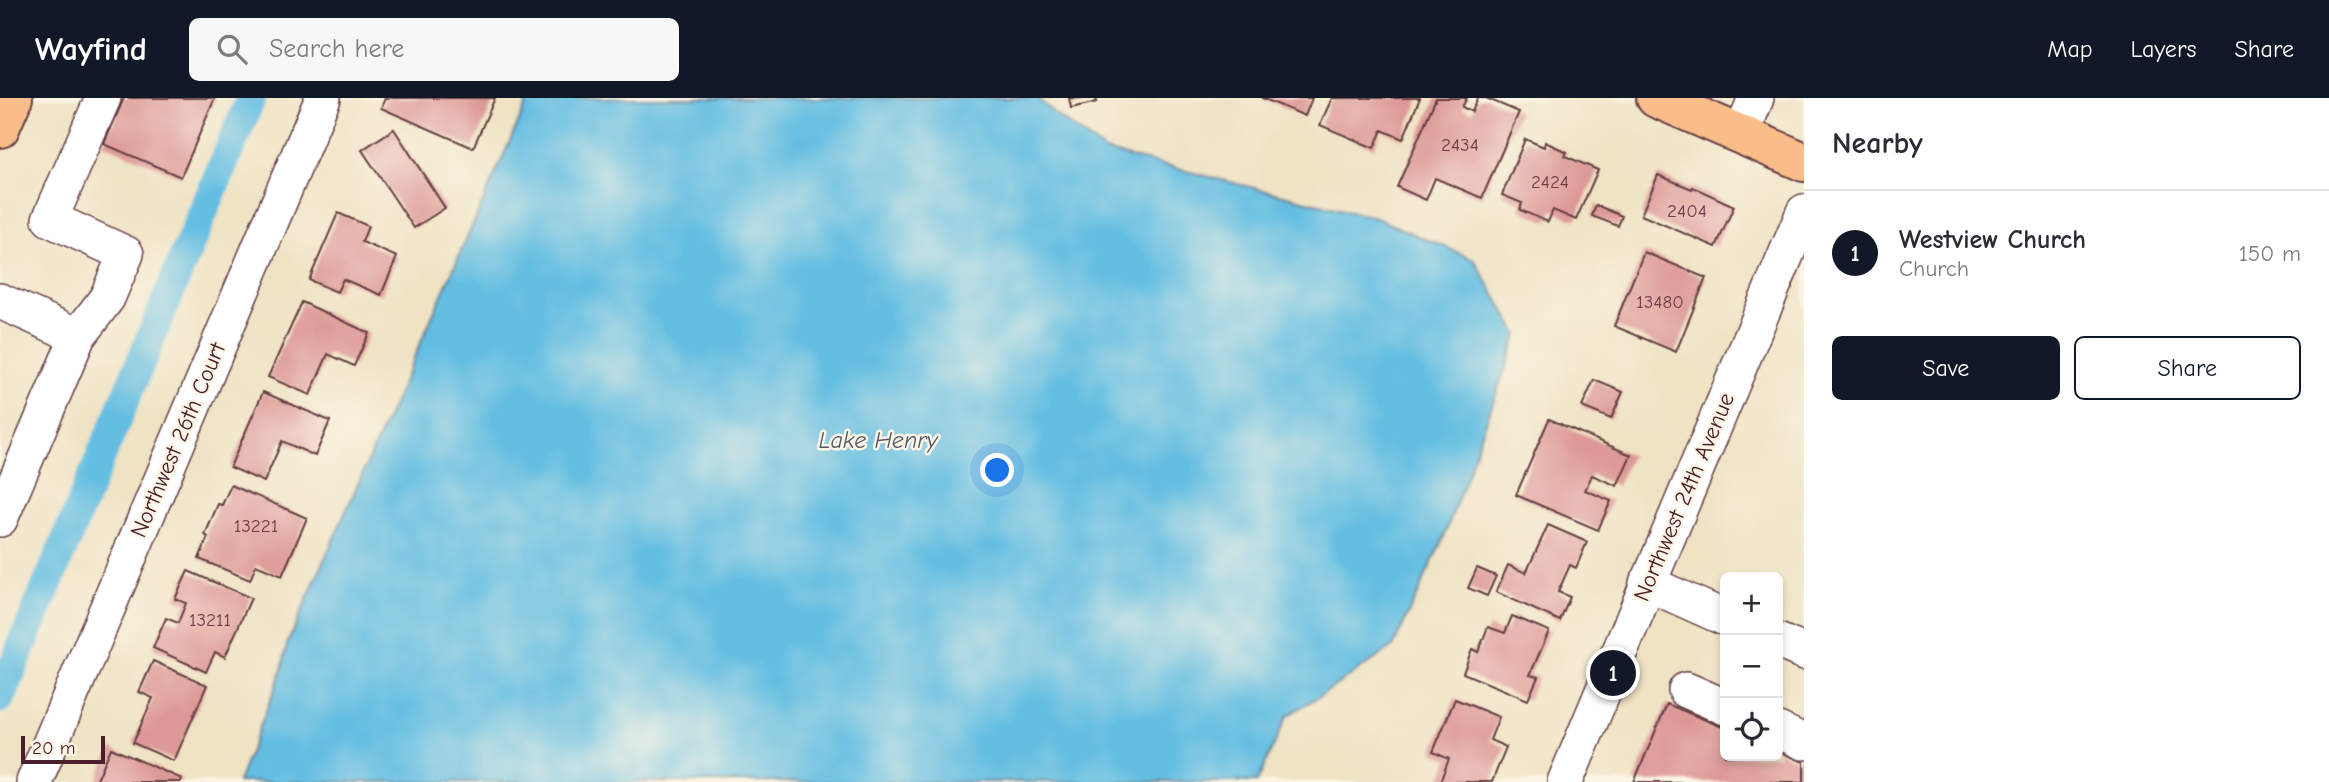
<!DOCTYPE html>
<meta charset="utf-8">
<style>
:root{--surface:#fff;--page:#f7f7f7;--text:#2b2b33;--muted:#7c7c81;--line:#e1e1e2;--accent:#111827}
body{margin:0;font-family:"Comic Neue",sans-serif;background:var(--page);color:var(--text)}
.controls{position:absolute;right:21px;bottom:21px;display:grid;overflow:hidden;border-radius:10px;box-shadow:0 4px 10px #0003}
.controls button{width:63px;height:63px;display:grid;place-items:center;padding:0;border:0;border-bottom:2px solid var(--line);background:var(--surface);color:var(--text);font:35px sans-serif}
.scale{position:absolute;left:21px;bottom:18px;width:84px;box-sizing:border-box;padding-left:7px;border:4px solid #4a1f2b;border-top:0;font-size:19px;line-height:24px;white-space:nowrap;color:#4a1f2b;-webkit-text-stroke:5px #fcf5e5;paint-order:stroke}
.you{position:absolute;left:998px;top:373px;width:24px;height:24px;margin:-18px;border:5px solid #fff;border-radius:50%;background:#1a73e8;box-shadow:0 0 0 10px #1a73e833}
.badge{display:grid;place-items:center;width:46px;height:46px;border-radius:50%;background:var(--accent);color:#fff;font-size:23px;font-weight:700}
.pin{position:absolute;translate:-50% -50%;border:4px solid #fff;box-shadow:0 2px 7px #0006}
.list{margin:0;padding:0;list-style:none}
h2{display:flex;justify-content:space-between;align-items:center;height:91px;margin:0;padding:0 28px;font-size:30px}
h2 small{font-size:23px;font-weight:400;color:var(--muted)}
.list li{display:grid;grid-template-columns:46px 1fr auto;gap:21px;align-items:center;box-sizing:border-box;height:126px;padding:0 28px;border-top:2px solid var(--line)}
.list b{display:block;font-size:26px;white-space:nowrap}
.list p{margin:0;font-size:23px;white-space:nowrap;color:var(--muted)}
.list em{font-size:23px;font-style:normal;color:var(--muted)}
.actions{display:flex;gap:14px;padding:21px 28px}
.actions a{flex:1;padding:16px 0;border:2px solid var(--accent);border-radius:10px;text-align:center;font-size:24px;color:var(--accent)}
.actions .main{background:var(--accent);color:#fff}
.icon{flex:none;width:38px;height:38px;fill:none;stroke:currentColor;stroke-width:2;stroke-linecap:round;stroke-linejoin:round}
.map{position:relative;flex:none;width:1804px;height:684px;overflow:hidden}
header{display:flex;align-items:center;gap:42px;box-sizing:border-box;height:98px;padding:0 35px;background:var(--accent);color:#fff}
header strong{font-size:33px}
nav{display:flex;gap:38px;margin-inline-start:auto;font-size:24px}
.search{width:490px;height:63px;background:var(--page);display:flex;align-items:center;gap:18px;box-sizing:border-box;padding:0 24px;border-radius:10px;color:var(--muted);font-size:26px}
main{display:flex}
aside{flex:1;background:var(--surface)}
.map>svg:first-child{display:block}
.water{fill:#64bee2;stroke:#576e86;stroke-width:2}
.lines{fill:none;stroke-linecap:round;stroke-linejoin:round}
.canal{stroke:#64bee2;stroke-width:30}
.building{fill:#dd9997}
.minor-casing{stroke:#633c42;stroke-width:38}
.major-casing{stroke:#633c42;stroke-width:42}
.minor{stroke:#fff;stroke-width:35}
.major{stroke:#f8bd89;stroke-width:38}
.labels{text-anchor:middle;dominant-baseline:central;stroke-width:5;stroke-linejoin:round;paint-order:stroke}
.number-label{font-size:19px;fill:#6f3e46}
.street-label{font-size:23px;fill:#4a1f2b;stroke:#fcf5e5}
.water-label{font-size:24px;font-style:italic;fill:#53576b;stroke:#fcf5e5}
</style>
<header>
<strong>Wayfind</strong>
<div class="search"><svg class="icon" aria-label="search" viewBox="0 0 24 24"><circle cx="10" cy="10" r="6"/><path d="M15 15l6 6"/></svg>Search here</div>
<nav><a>Map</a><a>Layers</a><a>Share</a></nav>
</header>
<main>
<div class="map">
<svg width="1804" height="684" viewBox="0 0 1804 684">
<rect width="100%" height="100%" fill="#fcf5e5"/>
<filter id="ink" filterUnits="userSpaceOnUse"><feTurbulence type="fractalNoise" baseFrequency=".0143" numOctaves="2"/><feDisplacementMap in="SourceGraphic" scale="14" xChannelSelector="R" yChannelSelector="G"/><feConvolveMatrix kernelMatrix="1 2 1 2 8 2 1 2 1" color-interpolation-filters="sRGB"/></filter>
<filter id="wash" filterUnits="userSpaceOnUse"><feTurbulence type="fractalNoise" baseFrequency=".00686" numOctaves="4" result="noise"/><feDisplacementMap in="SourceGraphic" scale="28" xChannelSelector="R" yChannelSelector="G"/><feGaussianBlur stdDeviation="1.57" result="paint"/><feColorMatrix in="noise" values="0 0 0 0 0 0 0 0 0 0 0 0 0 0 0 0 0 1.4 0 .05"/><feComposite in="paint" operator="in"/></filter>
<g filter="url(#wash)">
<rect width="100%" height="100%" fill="#efe3c4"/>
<path class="water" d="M529,0h508l19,17 49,36 271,67 98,41 44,75 -73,200 -52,113 -67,45 -39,24 -30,66h-1019l44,-112 5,-26z"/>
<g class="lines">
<path class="canal" d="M0,600l251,-600"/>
</g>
<g id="blocks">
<g class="building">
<path d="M124,0h91l-34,79 -77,-33z"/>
<path d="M385,0h110l-22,50 -92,-40z"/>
<path d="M1069,0h27l1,4 -26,6z"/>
<path d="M1262,0h50l-7,18z"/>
<path d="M1332,0h88l-17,41 -21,-9 -8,18 -54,-23z"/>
<path d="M1436,0h31l-5,9 10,5 6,-14h8l33,14 -37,86 -47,-20 -9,22 -29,-13z"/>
<path d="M394,31l51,79 -31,20 -52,-78z"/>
<path d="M1525,41l19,8 1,-5 22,10 -2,4 33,14 -22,50 -23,-10 -5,12 -28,-12 2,-7 -20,-8z"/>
<path d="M1658,77l34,14 1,-2 41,19 -18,41 -75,-32z"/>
<path d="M1596,107l26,11 -4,10 -26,-10z"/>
<path d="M338,115l30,13 -6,16 35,15 -16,38 -38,-16 -6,13 -28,-12z"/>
<path d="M1644,154l62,26 -30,74 -62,-26z"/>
<path d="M302,204l67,31 -15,33 -26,-12 -18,41 -42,-18z"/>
<path d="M1594,282l29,12 -12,27 -29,-12z"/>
<path d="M263,294l67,29 -15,35 -33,-15 -18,41 -34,-15z"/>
<path d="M1549,321l82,36 -14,31 -25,-11 -7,15 26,11 -13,29 -82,-35z"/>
<path d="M231,387l76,33 -25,58 -26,-11 -6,15 -51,-21 9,-22 -3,-2 13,-31 4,1z"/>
<path d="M1548,427l39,17 -11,26 -6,-3 -12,27 12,5 -10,24 -64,-29 12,-27 18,8z"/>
<path d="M1477,470l19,8 -9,20 -19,-8z"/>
<path d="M188,473l63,27 -26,59 -10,-5 -9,20 -53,-24 13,-30 12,5 8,-20 -11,-4z"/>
<path d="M1512,518l37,15 -19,44 8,2 -10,23 -65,-27 9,-24 6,3 10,-25 17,6z"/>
<path d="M153,563l54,24 -33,76 -41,-18 20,-45 -14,-6z"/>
<path d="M1455,601l44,18 -9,23 16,7 -14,35h-52l9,-23 -16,-7z"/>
<path d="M1667,606l58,24v28h53v-5l26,11v20h-170z"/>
<path d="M111,650l71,31 -1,3h-85z"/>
</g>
</g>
</g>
<g filter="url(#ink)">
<use href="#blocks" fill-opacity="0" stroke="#633c42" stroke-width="2"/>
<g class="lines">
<g class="minor-casing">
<g id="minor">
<path d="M1741,37l15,-37"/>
<path d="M0,203l78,35"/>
<path d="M0,421l78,-183 29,-38 19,-44 -76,-35 53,-121"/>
<path d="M1647,485l78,35"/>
<path d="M1778,543l26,11"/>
<path d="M1686,592l39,17"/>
<path d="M1778,632l26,12"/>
<path d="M34,684l289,-684"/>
<path d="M1565,684l239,-570"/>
</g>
</g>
<g class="major-casing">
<g id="major">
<path d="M1656,0l148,64"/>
<path d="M0,30l13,-30"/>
</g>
</g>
<use href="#minor" class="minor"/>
<use href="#major" class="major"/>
</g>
</g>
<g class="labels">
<g class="number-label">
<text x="1460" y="47">2434</text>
<text x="1550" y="84">2424</text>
<text x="1687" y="113">2404</text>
<text x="1660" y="204">13480</text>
<text x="256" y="428">13221</text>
<text x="210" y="522">13211</text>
</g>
<g class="street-label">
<text transform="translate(178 342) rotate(-67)">Northwest 26th Court</text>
<text transform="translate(1684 399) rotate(-67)">Northwest 24th Avenue</text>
</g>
<g class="water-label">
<text x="878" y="342">Lake Henry</text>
</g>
</g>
</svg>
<div class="controls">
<button>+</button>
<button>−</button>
<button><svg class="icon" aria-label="locate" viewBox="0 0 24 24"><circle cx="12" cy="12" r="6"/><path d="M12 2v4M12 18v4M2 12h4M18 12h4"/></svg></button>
</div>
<div class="scale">20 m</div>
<div class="you"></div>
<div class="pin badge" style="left:1613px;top:575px">1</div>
</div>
<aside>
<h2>Nearby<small></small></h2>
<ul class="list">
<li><span class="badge">1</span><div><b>Westview Church</b><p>Church</p></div><em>150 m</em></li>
</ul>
<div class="actions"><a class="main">Save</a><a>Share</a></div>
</aside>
</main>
